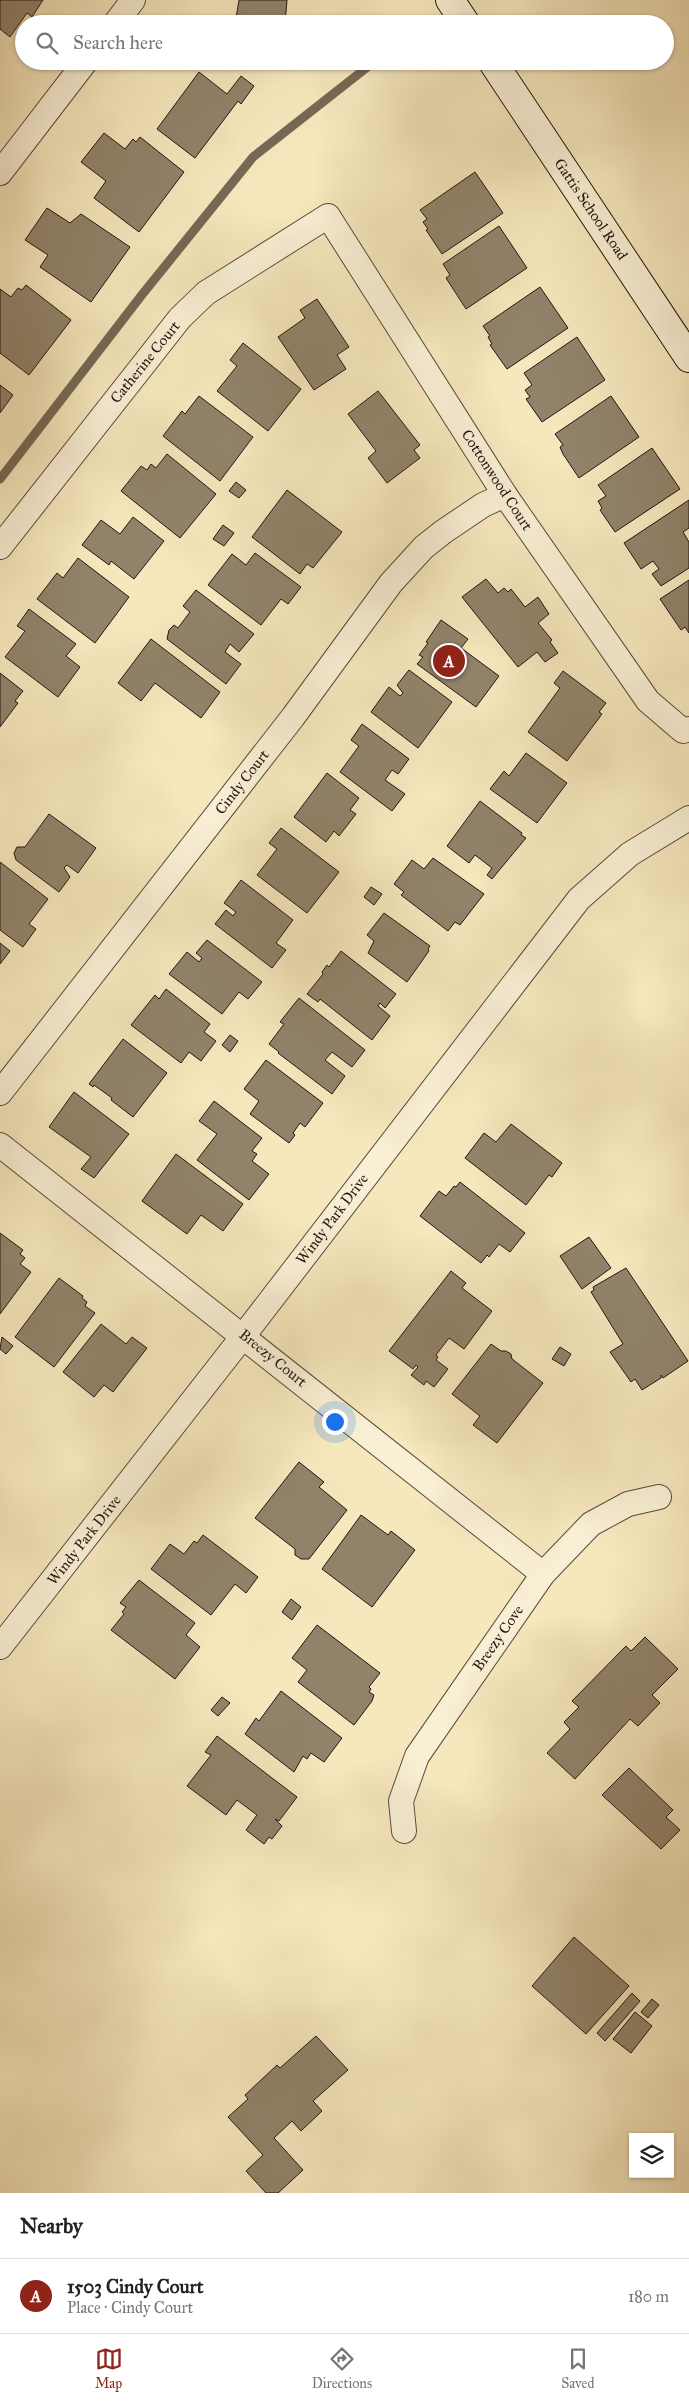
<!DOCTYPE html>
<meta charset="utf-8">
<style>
:root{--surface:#fff;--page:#f2f2f2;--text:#222;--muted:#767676;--line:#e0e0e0;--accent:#8f2418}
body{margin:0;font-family:"IM FELL Great Primer",serif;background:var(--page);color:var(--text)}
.controls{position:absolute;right:15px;bottom:15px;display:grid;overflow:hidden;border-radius:0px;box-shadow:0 1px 4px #0004}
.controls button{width:45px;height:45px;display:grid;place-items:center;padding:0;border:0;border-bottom:1px solid var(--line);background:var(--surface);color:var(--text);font:25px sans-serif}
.you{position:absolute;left:334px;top:1421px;width:18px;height:18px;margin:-12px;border:4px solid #fff;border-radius:50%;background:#1a73e8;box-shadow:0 0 0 8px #1a73e833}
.badge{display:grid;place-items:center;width:32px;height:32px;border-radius:50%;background:var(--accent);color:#fff;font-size:16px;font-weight:700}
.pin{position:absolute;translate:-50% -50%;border:2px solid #fff;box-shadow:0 1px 5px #0006}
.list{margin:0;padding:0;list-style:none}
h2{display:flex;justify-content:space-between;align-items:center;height:65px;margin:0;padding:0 20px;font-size:21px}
h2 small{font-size:16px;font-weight:400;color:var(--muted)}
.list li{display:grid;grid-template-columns:32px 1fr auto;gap:15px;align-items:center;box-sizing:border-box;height:75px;padding:0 20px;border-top:1px solid var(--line)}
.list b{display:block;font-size:19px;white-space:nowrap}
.list p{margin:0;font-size:16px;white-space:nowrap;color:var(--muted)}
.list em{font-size:16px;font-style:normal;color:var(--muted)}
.icon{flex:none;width:28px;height:28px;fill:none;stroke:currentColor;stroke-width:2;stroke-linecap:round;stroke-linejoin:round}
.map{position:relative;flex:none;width:689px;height:2193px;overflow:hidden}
.search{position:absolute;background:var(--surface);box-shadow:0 1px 4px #0004;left:15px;right:15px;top:15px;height:55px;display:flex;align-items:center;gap:12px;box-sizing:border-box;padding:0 18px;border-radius:28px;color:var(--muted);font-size:19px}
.sheet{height:140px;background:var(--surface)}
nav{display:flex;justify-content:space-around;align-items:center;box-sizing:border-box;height:70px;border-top:1px solid var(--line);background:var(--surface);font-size:14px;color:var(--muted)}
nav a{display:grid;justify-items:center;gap:2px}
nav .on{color:var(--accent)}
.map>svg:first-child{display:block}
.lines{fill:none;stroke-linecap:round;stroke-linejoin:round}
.stream{stroke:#766955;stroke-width:9}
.building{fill:#91836a;stroke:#231611}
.street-casing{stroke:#584a3c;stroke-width:26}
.secondary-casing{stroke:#231611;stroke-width:30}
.street{stroke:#f9efd4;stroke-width:24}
.secondary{stroke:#f9efd4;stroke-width:28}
.labels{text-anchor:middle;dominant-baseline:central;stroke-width:5;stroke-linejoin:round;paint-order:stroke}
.street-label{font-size:15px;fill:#231611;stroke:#f9efd4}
</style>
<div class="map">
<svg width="689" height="2193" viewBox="0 0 689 2193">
<rect width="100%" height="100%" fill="#f6e7bd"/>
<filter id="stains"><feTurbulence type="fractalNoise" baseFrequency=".004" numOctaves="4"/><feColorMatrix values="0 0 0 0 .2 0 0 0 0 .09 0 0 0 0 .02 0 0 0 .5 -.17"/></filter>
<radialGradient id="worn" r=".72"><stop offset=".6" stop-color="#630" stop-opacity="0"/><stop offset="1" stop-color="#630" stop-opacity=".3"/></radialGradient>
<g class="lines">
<path class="stream" d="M0,479l141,-183 112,-139 122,-96"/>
</g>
<g class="building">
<path d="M0,0h43l-11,17 -5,-4 -17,24 -10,-8z"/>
<path d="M239,0h48l-2,24h-50z"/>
<path d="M199,72l28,22 14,-18 13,10 -13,18 -3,-3 -43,57 -38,-29z"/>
<path d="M104,133l21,16 8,-10 3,3 4,-5 44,35 -45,60 -45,-34 12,-17 -25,-19z"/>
<path d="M475,172l28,41 -61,41 -16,-24 2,-1 -5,-7 4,-3 -7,-9z"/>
<path d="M47,208l23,15 11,-9 49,33 -39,55 -51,-35 8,-12 -23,-15z"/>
<path d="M499,226l28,42 -61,41 -20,-31 4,-3 -7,-11z"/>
<path d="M26,285l45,35 -42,55 -29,-22v-64l11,8 7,-9 4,2z"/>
<path d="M540,287l28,41 -61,41 -17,-24 2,-1 -4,-7 2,-1 -7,-10z"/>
<path d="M317,299l32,48 -12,8 9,14 -32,21 -36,-53 27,-19 -5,-8z"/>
<path d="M577,337l28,43 -63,42 -16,-23 4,-2 -5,-7 7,-5 -8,-12z"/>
<path d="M243,343l58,46 -33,42 -51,-40 20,-25 -7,-6z"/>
<path d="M0,385l13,10 -13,18z"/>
<path d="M378,391l42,54 -6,5 6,8 -33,25 -19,-25 8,-7 -28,-37z"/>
<path d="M199,396l54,41 -33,44 -57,-45 19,-25 3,3z"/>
<path d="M611,396l28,41 -60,41 -16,-24 -3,-7 3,-2 -8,-11z"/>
<path d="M652,448l28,41 -65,43 -15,-22 2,-2 -4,-7 8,-5 -8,-11z"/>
<path d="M167,454l49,40 -36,44 -59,-47 20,-25 6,4 4,-6 5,4z"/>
<path d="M236,482l10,8 -7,8 -10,-7z"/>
<path d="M287,490l55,42 -29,36 -6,-4 -7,10 -48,-37z"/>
<path d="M689,500v28l-6,4 6,10v26l-28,18 -9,-12 7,-5 -6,-8 -12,8 -17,-26z"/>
<path d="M133,517l31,24 -30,38 -23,-18 -2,4 -27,-20 19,-25 19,14z"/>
<path d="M223,525l11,8 -10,13 -11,-7z"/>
<path d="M255,553l46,34 -13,17 -7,-5 -20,26 -53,-40 24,-31 14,11z"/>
<path d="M78,558l51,39 -34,46 -58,-44 20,-26 6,5z"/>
<path d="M486,579l12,14 6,-5 4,4 3,-3 14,18 13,-10 11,17 -11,9 14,17 -2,2 8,11 -13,9 -8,-10 -19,15 -56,-70z"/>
<path d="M689,580v53l-4,-6 -4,3 -21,-31z"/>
<path d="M196,590l58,44 -15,18 -9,-8 -5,8 16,12 -15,20 -59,-45 2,-9 5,-5 4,3 12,-16 -7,-6z"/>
<path d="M29,609l47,35 -10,12 14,11 -22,30 -53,-40 20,-26 -8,-5z"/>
<path d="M441,620l27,19 -7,9 38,28 -23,31 -59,-43 6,-7 -4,-2 9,-12 -2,-1z"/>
<path d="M151,639l69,53 -19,26 -46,-35 -14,18 -23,-18z"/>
<path d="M409,670l43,32 -34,46 -47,-36 18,-25 11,9 3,-3 -6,-8z"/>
<path d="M563,671l43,32 -7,9 3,2 -35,47 -39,-29 32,-44 -6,-5z"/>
<path d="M0,673l23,18 -8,10 3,2 -18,24z"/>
<path d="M362,724l47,35 -11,15 -6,-4 -7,10 20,14 -13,17 -52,-39 19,-26 -8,-6z"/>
<path d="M526,753l41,30 -30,40 -47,-34 14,-18 5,5z"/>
<path d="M327,773l32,25 -9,12 6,4 -17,22 -5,-5 -8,11 -32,-25z"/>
<path d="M480,801l42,32 -1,2 5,3 -34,41 -5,-4 5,-7 -17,-13 -6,8 -22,-17z"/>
<path d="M49,814l47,34 -18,25 -11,-8 -3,3 6,9 -11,15 -43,-32 -2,-7 3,-6h8z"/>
<path d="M281,828l58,44 -32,41 -50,-38 20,-26 -8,-6z"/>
<path d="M433,858l51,36 -24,31 -5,-3 -7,9 -47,-36 3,-3 -10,-8 18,-24 12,9z"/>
<path d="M0,862l48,37 -19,25 7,5 -13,18 -23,-17z"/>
<path d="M241,880l52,40 -17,23 10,7 -14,18 -57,-44 11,-14 7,6 3,-4 -12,-9z"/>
<path d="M371,887l11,7 -8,11 -10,-8z"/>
<path d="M384,913l46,33 -2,3 1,2 -22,31 -39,-29 6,-12 -7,-6z"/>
<path d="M207,940l55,42 -14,17 -9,-7 -17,22 -53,-40 18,-22 12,10 3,-4 -6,-5z"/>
<path d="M0,943l10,8 -10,13z"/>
<path d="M341,951l55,43 -11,14 -5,-5 -2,3 12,10 -18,24 -52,-41 -2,3 -11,-8 16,-20 -1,-2 5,-7 2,2z"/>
<path d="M166,989l44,35 -6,8 12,9 -15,20 -12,-9 -8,11 -50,-38 24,-30 4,4z"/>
<path d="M299,998l66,52 -13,17 -20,-15 -7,8 20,16 -13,18 -54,-41 1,-1 -10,-8 15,-20 -4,-2z"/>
<path d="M230,1035l8,6 -8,11 -8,-7z"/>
<path d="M123,1039l44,34 -34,44 -22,-17 1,-2 -18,-13 -1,2 -4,-3z"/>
<path d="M266,1060l57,43 -18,24 -5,-4 -7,10 2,2 -6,8 -39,-29 9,-13 -15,-12z"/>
<path d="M74,1092l55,42 -35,44 -13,-9 10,-12 -42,-30z"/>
<path d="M214,1101l48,37 -10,13 5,3 -5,7 17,13 -20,26 -52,-40 20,-26 -18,-13z"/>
<path d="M511,1124l51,39 -10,14 -3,-2 -23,30 -61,-47 19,-25 12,9z"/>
<path d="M176,1154l67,50 -20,27 -22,-16 -14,19 -45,-33z"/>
<path d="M460,1182l65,51 -15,19 -11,-8 -10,13 -2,-2 -6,8 -61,-47 19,-25 7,5 8,-10 2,1z"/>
<path d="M0,1233l23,17 -3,4 5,4 -5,6 11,8 -31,42z"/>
<path d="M589,1237l22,31 -29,21 -22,-33z"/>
<path d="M626,1268l62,93 -25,17 -2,-3v3l-19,12 -7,-11 -4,3 -21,-30 13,-8 -32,-52 3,-2 -1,-3z"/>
<path d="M451,1271l15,12 -4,5 30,23 -28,38 -15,-11 -13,17 2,2 -2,3 12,9 -14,18 -8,-6 -2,4 -13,-10 7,-8 -2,-2 -3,4 -24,-18z"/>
<path d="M59,1278l24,18 -1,2 5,4 -2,4 10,7 -41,54 -39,-30z"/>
<path d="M101,1324l25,20 6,-7 15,11 -34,44 -9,-7 -10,12 -31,-25z"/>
<path d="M2,1337l11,9 -7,8 -6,-5z"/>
<path d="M491,1344l10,7h5l5,3 1,5 31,24 -46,60 -24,-18 7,-9 -28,-22z"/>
<path d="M560,1347l11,7 -7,12 -12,-7z"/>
<path d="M299,1462l25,20 -5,5 28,23 -38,49h-8l-6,-4v-6l-40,-31z"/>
<path d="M361,1515l27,20 3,-4 24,19 -43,57 -50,-38z"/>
<path d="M203,1535l55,42 -12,16 -11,-9 -24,31 -60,-46 19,-25 14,10 10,-13 3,2z"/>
<path d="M139,1580l56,43 -9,12 14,12 -25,32 -64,-49 13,-16 -2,-2 4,-5 -6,-4z"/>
<path d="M291,1599l10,8 -9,13 -10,-8z"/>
<path d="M317,1625l63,48 -11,14 2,2 -2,3 5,3 -2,6 -18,24 -56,-43 9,-12 -15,-12z"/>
<path d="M645,1637l33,32 -26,26 8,8 -22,23 -8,-7 -55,60 -28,-26 23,-24 -6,-7 15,-15 -7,-6 54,-55 5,5z"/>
<path d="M281,1691l61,47 -18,24 -13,-9 -4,6 -4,-3 -9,16 -49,-38 11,-16 3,3z"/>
<path d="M222,1697l8,6 -12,13 -7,-6z"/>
<path d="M217,1736l80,61 -18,24 -4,-2 7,7 -10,13 -3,-2 -5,7 -18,-14 11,-15 -20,-15 -11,15 -39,-29 24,-31 -6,-3z"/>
<path d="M629,1768l44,42 -7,7 14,13 -19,19 -59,-54z"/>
<path d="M574,1937l55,49 -43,48 -54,-48z"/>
<path d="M632,1993l8,8 -35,40 -8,-8z"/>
<path d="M652,1999l7,6 -11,13 -7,-6z"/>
<path d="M635,2012l17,14 -21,27 -18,-14z"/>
<path d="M316,2036l32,34 -35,31 9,10 -21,20 -9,-10 -18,17 29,32 -25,23h-12l-20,-22 17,-16 -35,-38 20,-18 -3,-4 32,-30 3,3z"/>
</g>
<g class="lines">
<g class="street-casing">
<g id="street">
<path d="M115,24l18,-24"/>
<path d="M0,173l86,-112"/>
<path d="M0,547l180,-229 26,-25 122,-77 177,279 143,206 35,30 6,-2"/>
<path d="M0,1093l293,-376 98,-134 33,-36 19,-15 40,-27 22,-10"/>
<path d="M0,1145l543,429"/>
<path d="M0,1647l244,-312 335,-436 51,-45 59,-36"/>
<path d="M404,1831l-3,-30 16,-45 126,-182 48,-50 37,-20 31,-7"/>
</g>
</g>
<g class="secondary-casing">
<g id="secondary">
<path d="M450,0l16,24"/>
<path d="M492,61l197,297"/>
</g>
</g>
<use href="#street" class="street"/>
<use href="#secondary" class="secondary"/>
</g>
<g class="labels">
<g class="street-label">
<text transform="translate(591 209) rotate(56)">Gattis School Road</text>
<text transform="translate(145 362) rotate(-51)">Catherine Court</text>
<text transform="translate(497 480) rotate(57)">Cottonwood Court</text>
<text transform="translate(242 782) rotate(-52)">Cindy Court</text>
<text transform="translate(332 1219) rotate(-53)">Windy Park Drive</text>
<text transform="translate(273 1358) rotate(39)">Breezy Court</text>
<text transform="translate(84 1540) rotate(-52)">Windy Park Drive</text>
<text transform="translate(498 1638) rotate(-55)">Breezy Cove</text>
</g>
</g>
<rect width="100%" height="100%" filter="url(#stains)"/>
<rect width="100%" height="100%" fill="url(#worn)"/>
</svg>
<div class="controls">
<button><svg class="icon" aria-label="layers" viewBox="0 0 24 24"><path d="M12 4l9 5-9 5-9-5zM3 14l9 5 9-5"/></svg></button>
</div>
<div class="you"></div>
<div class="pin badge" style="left:449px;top:661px">A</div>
<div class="search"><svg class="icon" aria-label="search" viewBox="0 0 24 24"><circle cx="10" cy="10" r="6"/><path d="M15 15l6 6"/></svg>Search here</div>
</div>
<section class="sheet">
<h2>Nearby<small></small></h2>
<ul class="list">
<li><span class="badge">A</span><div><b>1503 Cindy Court</b><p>Place · Cindy Court</p></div><em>180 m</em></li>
</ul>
</section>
<nav>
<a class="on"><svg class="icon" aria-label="map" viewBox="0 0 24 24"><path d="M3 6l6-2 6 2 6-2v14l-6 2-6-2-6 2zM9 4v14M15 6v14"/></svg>Map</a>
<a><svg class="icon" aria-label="directions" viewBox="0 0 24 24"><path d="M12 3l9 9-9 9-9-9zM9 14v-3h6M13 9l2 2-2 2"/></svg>Directions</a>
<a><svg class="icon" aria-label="saved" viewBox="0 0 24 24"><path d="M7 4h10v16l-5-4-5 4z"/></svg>Saved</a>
</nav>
